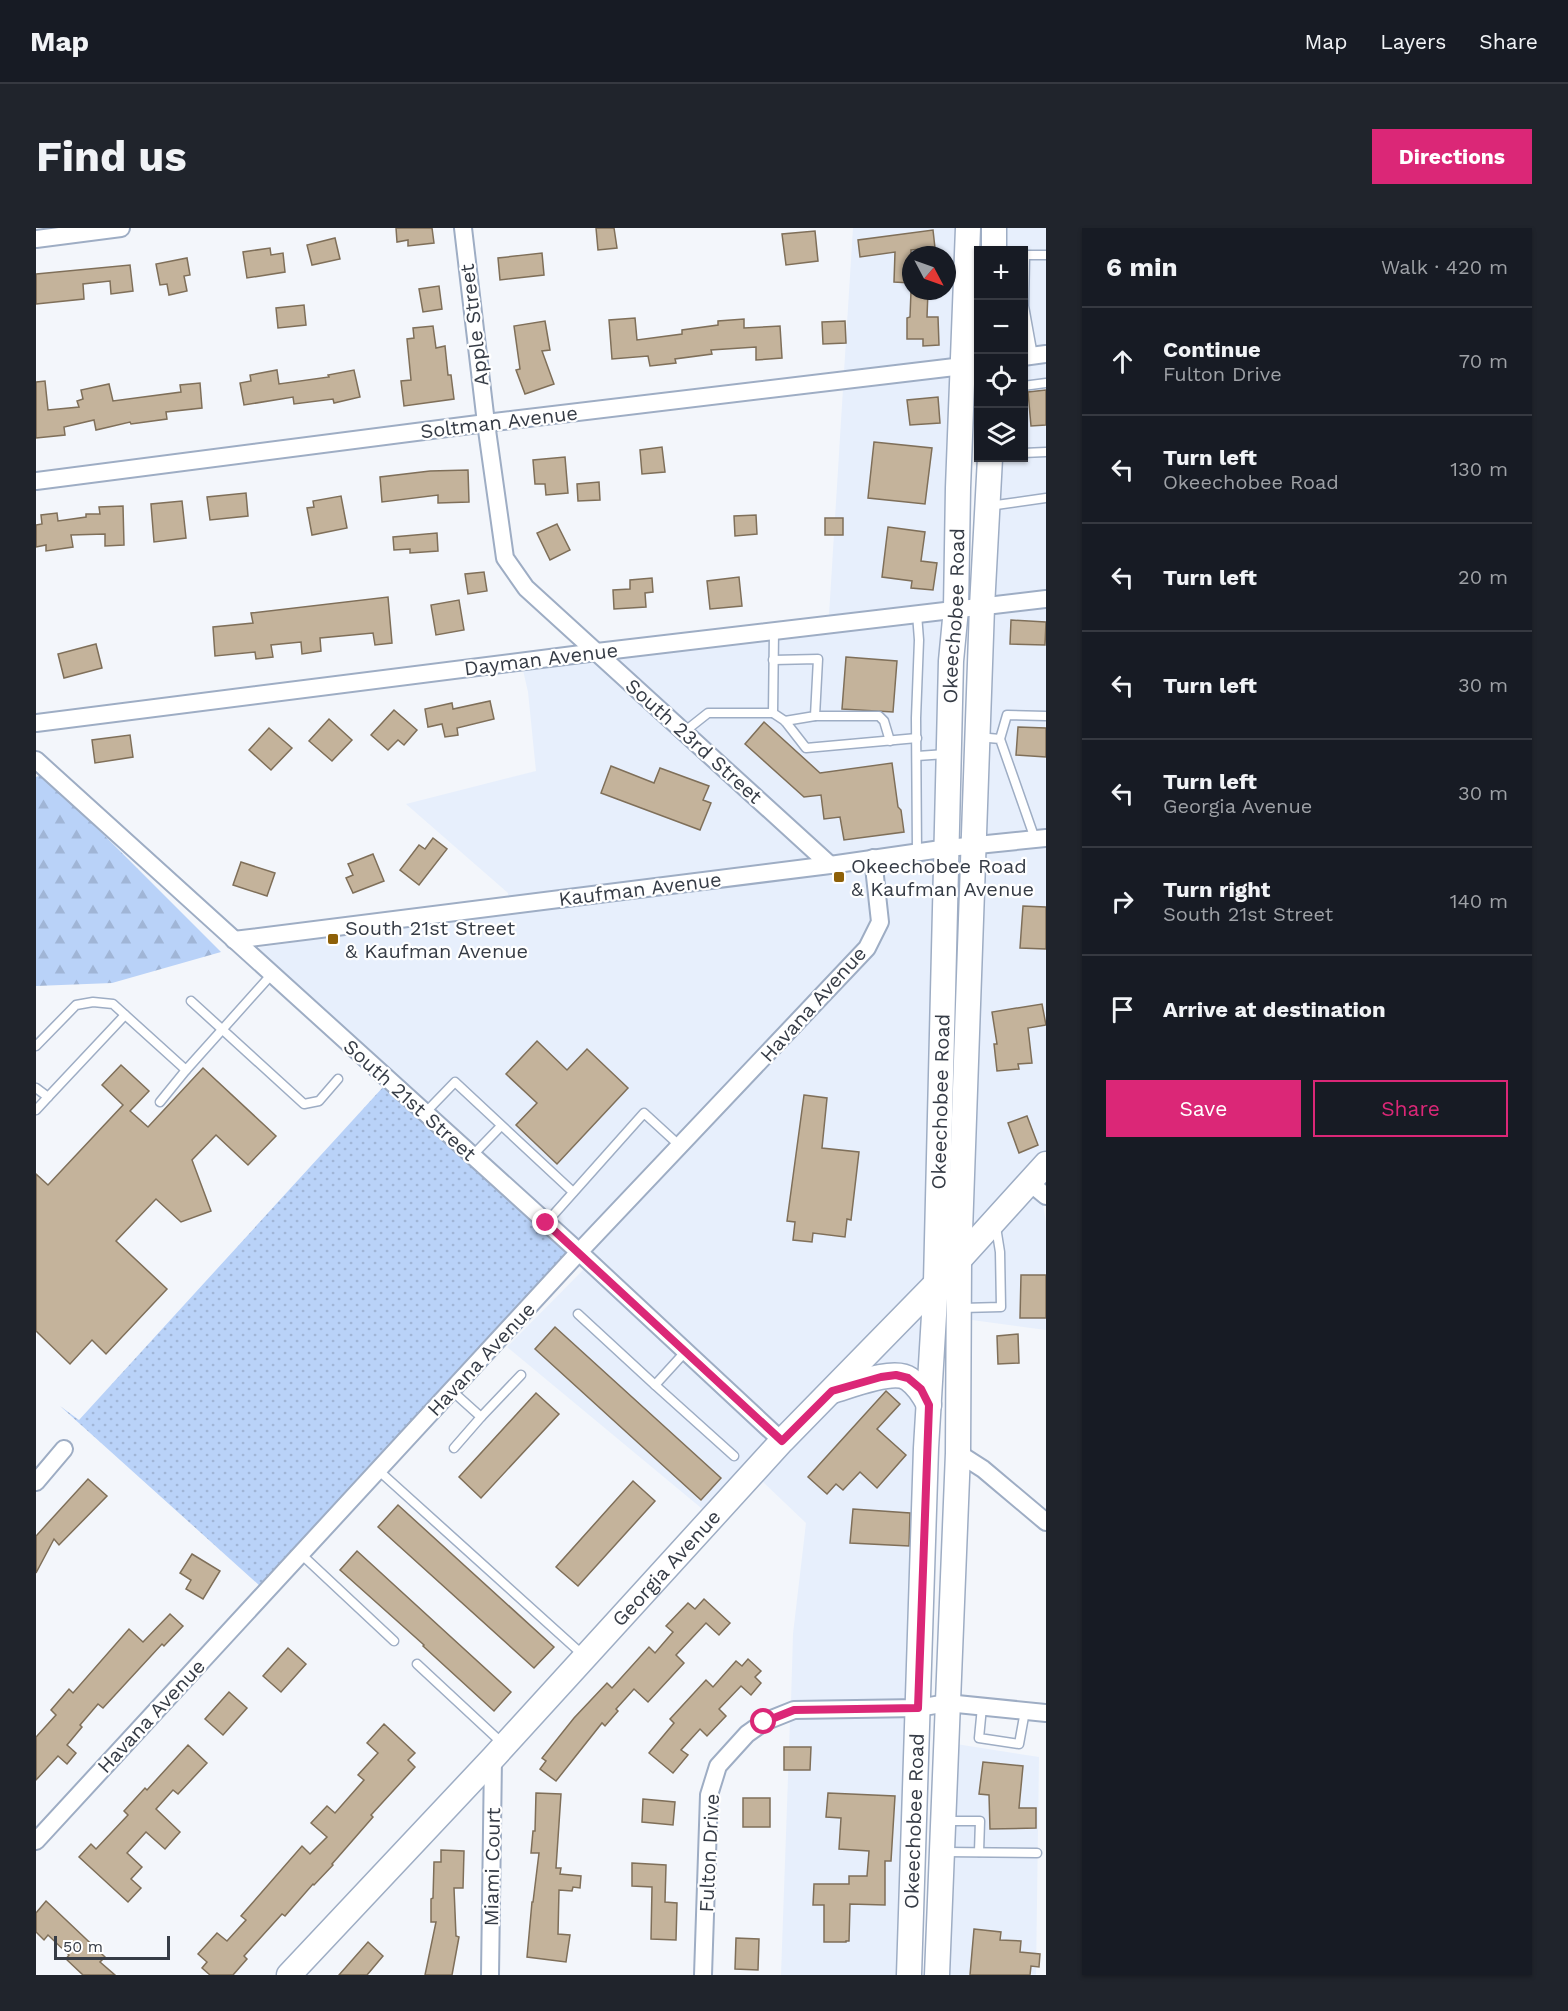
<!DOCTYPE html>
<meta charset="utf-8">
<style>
:root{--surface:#171b24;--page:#20242c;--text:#f1f3f6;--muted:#9ea1a6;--line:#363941;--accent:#db2777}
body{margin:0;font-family:"Work Sans",sans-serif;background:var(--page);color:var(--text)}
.controls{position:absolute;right:18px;top:18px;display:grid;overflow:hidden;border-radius:0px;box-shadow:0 2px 4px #0004}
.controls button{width:54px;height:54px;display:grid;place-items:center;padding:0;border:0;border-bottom:2px solid var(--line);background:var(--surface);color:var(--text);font:30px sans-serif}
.compass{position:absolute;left:866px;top:18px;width:54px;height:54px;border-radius:50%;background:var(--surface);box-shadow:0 2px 4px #0004;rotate:131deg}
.scale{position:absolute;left:18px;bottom:15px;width:116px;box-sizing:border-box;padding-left:6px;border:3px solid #363c46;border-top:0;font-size:16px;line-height:21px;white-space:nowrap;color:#363c46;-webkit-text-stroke:4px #fff;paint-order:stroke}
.stop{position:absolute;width:18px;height:18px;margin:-14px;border:4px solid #db2777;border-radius:50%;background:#fff}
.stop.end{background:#db2777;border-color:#fff;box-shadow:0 2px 6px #0008}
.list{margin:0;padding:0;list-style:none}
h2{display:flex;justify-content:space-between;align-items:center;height:78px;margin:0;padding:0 24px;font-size:26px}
h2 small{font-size:20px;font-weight:400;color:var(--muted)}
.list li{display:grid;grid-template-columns:39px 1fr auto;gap:18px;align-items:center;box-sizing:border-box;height:108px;padding:0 24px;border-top:2px solid var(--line)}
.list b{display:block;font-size:22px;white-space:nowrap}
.list p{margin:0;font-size:20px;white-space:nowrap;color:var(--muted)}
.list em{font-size:20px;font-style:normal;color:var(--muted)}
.actions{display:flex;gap:12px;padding:18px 24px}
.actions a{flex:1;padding:14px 0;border:2px solid var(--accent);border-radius:0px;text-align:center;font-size:21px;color:var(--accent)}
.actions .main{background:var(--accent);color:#fff}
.icon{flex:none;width:33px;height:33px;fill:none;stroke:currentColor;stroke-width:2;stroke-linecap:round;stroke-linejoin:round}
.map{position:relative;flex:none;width:1010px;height:1747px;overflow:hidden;border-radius:0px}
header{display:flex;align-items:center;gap:36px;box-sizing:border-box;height:84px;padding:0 30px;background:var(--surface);border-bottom:2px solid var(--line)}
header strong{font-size:28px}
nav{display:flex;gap:33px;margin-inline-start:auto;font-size:21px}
.intro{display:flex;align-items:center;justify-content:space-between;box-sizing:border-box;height:144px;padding:0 36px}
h1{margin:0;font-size:42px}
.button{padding:15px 27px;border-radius:0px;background:var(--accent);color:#fff;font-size:21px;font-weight:700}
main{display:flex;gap:36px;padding:0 36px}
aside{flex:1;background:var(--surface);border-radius:0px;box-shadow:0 2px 4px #0004}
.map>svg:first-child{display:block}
.built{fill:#e7effc;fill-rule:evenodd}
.forest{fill:url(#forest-firs)}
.park{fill:url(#park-dots)}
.building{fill:#c4b39b;stroke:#7f6f59;stroke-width:1.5}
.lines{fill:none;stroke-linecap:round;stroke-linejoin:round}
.lane-casing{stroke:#9eadc4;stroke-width:11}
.street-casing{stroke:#9eadc4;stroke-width:20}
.secondary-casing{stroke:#9eadc4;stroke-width:27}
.lane{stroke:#fff;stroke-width:8}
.street{stroke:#fff;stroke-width:16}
.secondary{stroke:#fff;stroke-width:24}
.route{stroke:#db2777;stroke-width:8}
.poi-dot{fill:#8e6008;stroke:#fff;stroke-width:2}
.labels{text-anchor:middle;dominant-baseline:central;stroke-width:4.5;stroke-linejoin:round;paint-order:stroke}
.street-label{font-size:20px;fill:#363c46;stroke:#fff}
.poi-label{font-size:20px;fill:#363c46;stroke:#fff;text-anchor:start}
</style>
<header>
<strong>Map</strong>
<nav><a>Map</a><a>Layers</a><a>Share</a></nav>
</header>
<div class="intro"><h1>Find us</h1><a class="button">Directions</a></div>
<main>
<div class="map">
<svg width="1010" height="1747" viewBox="0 0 1010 1747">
<defs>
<pattern id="forest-firs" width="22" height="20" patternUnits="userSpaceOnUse" patternTransform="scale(1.5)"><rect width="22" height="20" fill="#b9d2f8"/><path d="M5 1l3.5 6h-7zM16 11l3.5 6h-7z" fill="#a0b5d6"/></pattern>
<pattern id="park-dots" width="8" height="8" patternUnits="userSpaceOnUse" patternTransform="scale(1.5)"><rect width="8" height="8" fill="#b9d2f8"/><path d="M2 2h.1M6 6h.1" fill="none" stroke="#a0b5d6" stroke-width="1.8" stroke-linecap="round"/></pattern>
</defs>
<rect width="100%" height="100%" fill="#f3f6fb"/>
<g class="built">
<path d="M817,0h107l-5,130 -111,14zM875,27h36v36h-36z"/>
<path d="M967,0h43v118l-22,3 -1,-99h-20z"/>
<path d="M1010,135v227l-55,7 8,-139h24l1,-92z"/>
<path d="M918,148l-6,225 -119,14 14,-226z"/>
<path d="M1010,379v222l-62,7 6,-222z"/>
<path d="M911,391l-7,221 -108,16 -217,-197z"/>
<path d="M559,433l216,198 -303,38v-4l-102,-89 130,-33 -8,-79 -5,-22z"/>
<path d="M1010,618v304l-78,86 15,-383z"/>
<path d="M903,629l-11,421 -147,152 -190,-177 283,-299 14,-32 -5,-56z"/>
<path d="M830,640l5,51 -12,24 -281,298 -323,-293 123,-18 450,-56 3,3 4,-4z"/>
<path d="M994,965l13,11 3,19v107l-74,-10 -5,129v-185z"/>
<path d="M549,1040l185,173 -64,71 -199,-165z"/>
<path d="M890,1077l-16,395 -119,2 2,-68 13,-111 -46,-44z"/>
<path d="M873,1488l-9,259h-119l9,-254 7,-3z"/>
<path d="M920,1516l83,13 -3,218h-91z"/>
</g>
<path class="forest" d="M5,547l35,32 145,145 -109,31 -76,3v-209z"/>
<path class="park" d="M348,858l183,166 -307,334 -200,-180 19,14z"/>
<g class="building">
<path d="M360,0h36l2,15 -26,3v-6l-11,2z"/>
<path d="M560,0h18l3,20 -19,2z"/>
<path d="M897,2l2,18 -24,2v33l-17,-1 1,-30 -35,5 -2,-17z"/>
<path d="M779,3l3,30 -32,4 -4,-31z"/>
<path d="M299,10l5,21 -28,6 -5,-20z"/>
<path d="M234,20l1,7 12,-2 2,19 -38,6 -4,-26z"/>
<path d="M506,25l2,22 -44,5 -2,-22z"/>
<path d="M151,30l3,17 -6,1 3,15 -18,4 -2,-11 -7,1 -4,-21z"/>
<path d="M94,37l3,26 -22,3 -1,-13 -27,3 1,15 -48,5v-30z"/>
<path d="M403,58l3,23 -19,3 -4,-23z"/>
<path d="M875,63h17l-1,26h11l1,28 -16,1v-7h-16v-21l3,-1z"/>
<path d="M268,77l2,20 -28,3 -2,-20z"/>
<path d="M599,90l2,22 45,-6v-4l36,-5v-4l26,-2v9l36,-2 2,32 -26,2v-13l-45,3 1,4 -37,5 1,4 -26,3 -2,-10 -36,3 -3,-39z"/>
<path d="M509,93l5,29 -8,1 12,33 -29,10 -9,-24 4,-1 -6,-43z"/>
<path d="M809,93l1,22 -23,1 -1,-22z"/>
<path d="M397,98l3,22 9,-2 3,29h3l3,24 -50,7 -3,-25 10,-1 -4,-41 7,-1 -1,-10z"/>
<path d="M241,142l2,14 50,-7 -1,-2 26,-5 6,27 -26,6 -1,-4 -39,5 -1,-7 -49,8 -4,-22 11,-2 -1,-6z"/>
<path d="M9,153l3,29 31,-3 -2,-6 6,-2 -2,-9 28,-6 4,17 68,-9 -1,-7 20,-2 2,25 -36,4 1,7 -36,5 -1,-2 -34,8 -2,-10 -30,7 1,8 -29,3v-56z"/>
<path d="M1010,162v35l-15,1 -3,-34z"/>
<path d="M902,169l2,26 -30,2 -3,-25z"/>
<path d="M838,214l58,6 -7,56 -57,-6z"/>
<path d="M626,219l3,25 -23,2 -2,-24z"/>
<path d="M529,229l3,36 -22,2 -1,-11h-10l-2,-24z"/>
<path d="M432,242l1,32 -31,1v-8l-56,7 -2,-25 50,-6z"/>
<path d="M563,254l1,18 -22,1 -1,-17z"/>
<path d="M210,265l2,23 -38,4 -3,-23z"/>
<path d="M305,268l6,32 -35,7 -5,-27 7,-1 -1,-6z"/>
<path d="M146,273l4,37 -32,4 -3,-38z"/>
<path d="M87,278l1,39 -19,1v-12l-34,1 2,12 -27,4v-6l-10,2v-22l6,-1 -1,-9 16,-2 1,8 28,-4v-3h14l-1,-7z"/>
<path d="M720,287l1,19 -22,2 -1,-20z"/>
<rect x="789" y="290" width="18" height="17"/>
<path d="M521,296l13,26 -20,10 -13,-27z"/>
<path d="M852,299l37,5 -4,29 16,2 -4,27 -22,-2 1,-7 -30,-4z"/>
<path d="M401,305l1,18 -28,2v-4l-16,1 -1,-13z"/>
<path d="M448,344l3,19 -19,3 -3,-20z"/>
<path d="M703,349l3,29 -32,3 -3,-28z"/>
<path d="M616,350l1,14 -8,1 1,14 -32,2 -1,-19 17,-1v-9z"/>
<path d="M352,369l4,46 -17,2 -2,-12 -53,5 1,13 -19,3 -1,-12 -30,3 2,12 -17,2 -1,-7 -40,4 -2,-29 40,-4 -2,-10z"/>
<path d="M423,372l5,30 -28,5 -5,-30z"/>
<path d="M975,392l35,2 -1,23 -35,-1z"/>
<path d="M60,416l6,24 -38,10 -6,-24z"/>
<path d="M810,429l51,4 -4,51 -51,-3z"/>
<path d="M454,473l4,18 -37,9 1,7 -13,2 -3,-13 -14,3 -3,-18 27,-6 1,6z"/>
<path d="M358,482l23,20 -13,15 -6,-5 -10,10 -17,-15z"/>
<path d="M293,491l23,21 -20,21 -23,-20z"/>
<path d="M728,494l56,51 72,-10 6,44 3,3 3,22 -60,8 -4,-23 -16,2 -3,-24 -17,2 -59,-53z"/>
<path d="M982,499l28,1v29l-30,-2z"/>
<path d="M233,500l23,20 -21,22 -22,-20z"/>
<path d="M94,507l3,22 -38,6 -3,-23z"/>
<path d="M575,538l43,17 6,-15 49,18 -6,14 8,3 -11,27 -99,-37z"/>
<path d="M397,610l14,11 -28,36 -19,-15 19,-25 6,4z"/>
<path d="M337,626l11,27 -31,12 -7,-15 7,-3 -5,-11z"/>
<path d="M205,634l34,11 -8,23 -34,-11z"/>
<path d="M987,678l23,1v42l-26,-1z"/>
<path d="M1006,776l4,21 -18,3 4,35 -14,1 1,5 -22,2 -3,-27h3l-5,-32z"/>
<path d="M501,813l30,29 20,-21 41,39 -71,76 -41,-39 21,-22 -31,-29z"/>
<path d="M85,837l28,26 -19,20 18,16 55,-59 73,68 -28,29 -32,-30 -24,25 19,51 -30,11 -25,-23 -40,42 51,48 -61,65 -14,-14 -22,24 -34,-33v-157l12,11 75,-80 -21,-20z"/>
<path d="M768,867l23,3 -5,50 37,4 -8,68 -4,-1 -2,18 -32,-4 -1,9 -19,-2 2,-18 -8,-1z"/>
<path d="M991,888l11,29 -19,8 -11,-30z"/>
<path d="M985,1047h25v43h-26z"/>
<path d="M519,1099l166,151 -20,22 -166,-151z"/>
<path d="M982,1106l1,29 -21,1 -1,-28z"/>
<path d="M850,1163l14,13 -23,25 29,26 -29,33 -17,-16 -17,18 -7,-6 -9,10 -19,-17z"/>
<path d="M500,1165l23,21 -78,84 -22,-21z"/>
<path d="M52,1251l19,17 -48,49 -5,-6 -18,34v-37z"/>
<path d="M597,1253l22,20 -77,85 -22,-19z"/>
<path d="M362,1277l156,142 -20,21 -156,-141z"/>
<path d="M817,1281l57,4 -1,33 -59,-3z"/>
<path d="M321,1323l154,141 -17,19 -71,-65 1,-1 -84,-75z"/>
<path d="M156,1326l28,17 -17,28 -17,-10 5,-9 -11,-7z"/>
<path d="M668,1371l26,24 -11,12 -13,-12 -30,32 8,8 -36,39 -14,-13 -18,20 2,2 -13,15 -3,-3 -46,58 -16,-12 6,-8 -4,-3 32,-40 33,-35 5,5 37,-41 6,6 18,-21 -7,-6 22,-23 7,6z"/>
<path d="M134,1386l13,12 -19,20 -2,-2 -59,64 -5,-4 -18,21 2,2 -15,18 9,8 -9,11 -9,-8 -22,24v-43l20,-22 -5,-5 18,-21 4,4 56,-64 14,13z"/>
<path d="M252,1420l18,16 -25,28 -18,-16z"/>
<path d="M712,1431l13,12 -6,6 6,6 -10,12 -10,-9 -22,23 7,7 -19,20 -7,-7 -19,21 7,5 -15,18 -24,-20 25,-30 -4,-4 36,-39 7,7 23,-26 6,5z"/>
<path d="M193,1464l18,16 -24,27 -18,-16z"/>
<path d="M348,1496l31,29 -7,7 7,7 -44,48 2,2 -41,47 1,1 -19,20 -1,-1 -28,32 -3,-2 -38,42 3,3 -14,16h-23l-8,-7 5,-6 -9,-8 19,-21 10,8 19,-21 -5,-4 61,-70 8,8 17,-17 -16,-14 16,-17 8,7 29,-33 -6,-5 20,-22 -11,-10z"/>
<path d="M152,1517l19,18 -29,31 -5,-4 -17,19 24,23 -15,17 -19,-17 -19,21 15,14 -11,12 10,9 -13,14 -49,-45 12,-13 5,5 32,-34 -4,-4 21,-23 2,2z"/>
<path d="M748,1519h27l-1,23h-26z"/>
<path d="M947,1534l40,4 -4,42h17v20l-46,1 -1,-34 -10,-1z"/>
<path d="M500,1565l25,1 -5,74h5l-1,6 21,2 -1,12 -7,-1 -1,4 -13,-1 -1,44 12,1 -4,27 -39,-5 5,-55h1l6,-49h-8l2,-22h2z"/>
<path d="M792,1565l67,3 -4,65h-6v44l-35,-1 -1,37h-3v1h-22v-37h-11l1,-21h35v-8h18l2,-25 -30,-2 2,-31 -15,-1z"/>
<rect x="707" y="1570" width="27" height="29"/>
<path d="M607,1571l32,3 -2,23 -31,-3z"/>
<path d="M405,1622l23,1 -1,37h-9l2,48 3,1 -7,38h-27l11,-53h-5v-23l2,-1 1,-36h7z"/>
<path d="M596,1635l34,2 -1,37 12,1 -1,37 -25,-1 1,-52 -20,-1z"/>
<path d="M10,1673l59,56 -5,5 15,13h-32l-17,-16 3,-4 -21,-20 -4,5 -8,-8v-19z"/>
<path d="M938,1701l27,3 -1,8 21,1 -1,11 20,2 -1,13 -8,-1 -1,9h-60z"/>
<path d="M700,1710l23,1 -1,31 -23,-1z"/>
<path d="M332,1714l15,14 -16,19h-28z"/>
</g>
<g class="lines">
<g class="lane-casing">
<g id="lane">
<path d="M987,27h23"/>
<path d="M989,27l-1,51 9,50"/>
<path d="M987,158l23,-3"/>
<path d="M987,225l23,-1"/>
<path d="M953,278l57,-8"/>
<path d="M881,386l2,26 -3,78 1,134"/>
<path d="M738,403l-1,82 12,8 21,27 111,-10"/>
<path d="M737,432l45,-1 -3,57 -30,5"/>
<path d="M779,488h64l5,5 6,20"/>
<path d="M648,504l24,-19h65"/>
<path d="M942,509l22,2 35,100"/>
<path d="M964,511l7,-24 39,1"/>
<path d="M881,528l29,-2"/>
<path d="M155,773l113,103 15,-3 19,-22"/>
<path d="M0,818l40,-41 17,-3 20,2 73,66 86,-96"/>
<path d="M0,860l12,9 -12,13"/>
<path d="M12,869l77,-82"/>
<path d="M124,874l26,-32"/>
<path d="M389,885l30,-31 118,110"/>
<path d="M436,928l29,-30"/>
<path d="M510,995l98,-110 36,33"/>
<path d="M926,1080l39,-1 -1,-55 -4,-25"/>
<path d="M542,1086l77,71"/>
<path d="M650,1123l-31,34 79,71"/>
<path d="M415,1162l30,27 -27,31"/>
<path d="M445,1189l40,-42"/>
<path d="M342,1242l205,185"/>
<path d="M265,1326l93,87"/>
<path d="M381,1436l85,79"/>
<path d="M946,1479l-3,31 40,6 6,-33"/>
<path d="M910,1593h34l-1,31"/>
<path d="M909,1624l92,1"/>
</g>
</g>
<g class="street-casing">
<g id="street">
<path d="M427,0l23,195 19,135 21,30 304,277"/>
<path d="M0,11l85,-11"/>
<path d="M987,129l23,-3"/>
<path d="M0,253l450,-58 477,-57"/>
<path d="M0,495l561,-71 449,-53"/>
<path d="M0,532l543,492 203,189"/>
<path d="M198,712l596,-75 118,-17 98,-10"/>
<path d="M993,954l17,14"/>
<path d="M922,1225l25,16 63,53"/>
<path d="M0,1254l28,-33"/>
<path d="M0,1613l543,-589 288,-304 13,-26 -7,-64"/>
<path d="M454,1747l3,-217"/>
<path d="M667,1747l6,-180 9,-29 29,-32 17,-12 30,-12 124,-2 29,-5 99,10"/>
</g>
</g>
<g class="secondary-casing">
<g id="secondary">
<path d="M958,22v-22"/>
<path d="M796,1163c18,-5 62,-23 77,-12 10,7 15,16 20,26"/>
<path id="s1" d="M253,1747l204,-217 289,-317 177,-181 87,-96"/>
<path id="s2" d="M873,1747l17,-527 10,-166 15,-621 5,-52 2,-121 10,-260"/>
<path d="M901,1747l21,-522 1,-193 23,-653 8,-149"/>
</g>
</g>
<use href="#lane" class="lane"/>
<use href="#street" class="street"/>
<use href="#secondary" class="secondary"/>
</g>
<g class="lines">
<path class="route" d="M510,995l236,218 50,-50 49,-14 15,-2 12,3 13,11 8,16 -11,303 -124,2 -30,12"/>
</g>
<g class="poi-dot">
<rect x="797" y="643" width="12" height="12" rx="3"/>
<rect x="291" y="705" width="12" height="12" rx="3"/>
</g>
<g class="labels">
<g class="street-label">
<text transform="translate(438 97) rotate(-97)">Apple Street</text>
<text transform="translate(463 194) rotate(-7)">Soltman Avenue</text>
<text stroke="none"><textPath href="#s2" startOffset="1360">Okeechobee Road</textPath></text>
<text transform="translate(505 431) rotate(-7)">Dayman Avenue</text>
<text transform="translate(658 513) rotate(42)">South 23rd Street</text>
<text transform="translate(604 661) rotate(-7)">Kaufman Avenue</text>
<text transform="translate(777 776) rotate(-48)">Havana Avenue</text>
<text transform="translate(374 872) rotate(42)">South 21st Street</text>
<text stroke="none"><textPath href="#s2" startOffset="874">Okeechobee Road</textPath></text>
<text transform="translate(445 1131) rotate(-47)">Havana Avenue</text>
<text stroke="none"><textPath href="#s1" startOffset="555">Georgia Avenue</textPath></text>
<text transform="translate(115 1488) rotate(-47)">Havana Avenue</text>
<text stroke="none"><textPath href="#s2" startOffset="154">Okeechobee Road</textPath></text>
<text transform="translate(673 1625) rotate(-87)">Fulton Drive</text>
<text transform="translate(456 1639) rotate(-89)">Miami Court</text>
</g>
<g class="poi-label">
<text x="815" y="638">Okeechobee Road<tspan x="815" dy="23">&amp; Kaufman Avenue</tspan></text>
<text x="309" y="700">South 21st Street<tspan x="309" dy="23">&amp; Kaufman Avenue</tspan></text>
</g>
</g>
</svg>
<div class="controls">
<button>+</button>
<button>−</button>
<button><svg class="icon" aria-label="locate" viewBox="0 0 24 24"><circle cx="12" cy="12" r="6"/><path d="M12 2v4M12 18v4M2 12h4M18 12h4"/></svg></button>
<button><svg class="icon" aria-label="layers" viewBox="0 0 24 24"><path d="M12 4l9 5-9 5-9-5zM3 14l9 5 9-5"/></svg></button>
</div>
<svg class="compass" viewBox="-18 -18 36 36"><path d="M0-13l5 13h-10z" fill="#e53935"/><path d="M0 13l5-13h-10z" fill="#9ea1a6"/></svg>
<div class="scale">50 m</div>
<div class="stop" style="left:728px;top:1494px"></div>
<div class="stop end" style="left:510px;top:995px"></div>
</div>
<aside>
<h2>6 min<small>Walk · 420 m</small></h2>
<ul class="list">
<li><svg class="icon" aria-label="ahead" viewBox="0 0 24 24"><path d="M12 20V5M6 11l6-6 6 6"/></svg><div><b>Continue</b><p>Fulton Drive</p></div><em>70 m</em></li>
<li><svg class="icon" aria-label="left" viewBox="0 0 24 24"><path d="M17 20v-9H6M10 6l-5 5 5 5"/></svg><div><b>Turn left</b><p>Okeechobee Road</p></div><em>130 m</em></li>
<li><svg class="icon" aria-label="left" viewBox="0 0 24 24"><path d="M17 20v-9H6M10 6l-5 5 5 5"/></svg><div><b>Turn left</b></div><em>20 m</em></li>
<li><svg class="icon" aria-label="left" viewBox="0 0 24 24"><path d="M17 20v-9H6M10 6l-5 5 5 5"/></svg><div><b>Turn left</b></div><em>30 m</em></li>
<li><svg class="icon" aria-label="left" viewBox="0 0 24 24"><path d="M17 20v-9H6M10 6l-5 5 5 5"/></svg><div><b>Turn left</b><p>Georgia Avenue</p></div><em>30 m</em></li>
<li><svg class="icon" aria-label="right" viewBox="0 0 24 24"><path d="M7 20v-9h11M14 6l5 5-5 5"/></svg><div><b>Turn right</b><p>South 21st Street</p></div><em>140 m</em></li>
<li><svg class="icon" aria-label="arrive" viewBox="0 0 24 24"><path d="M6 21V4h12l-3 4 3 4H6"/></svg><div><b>Arrive at destination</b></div></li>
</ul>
<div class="actions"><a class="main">Save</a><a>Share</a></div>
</aside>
</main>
